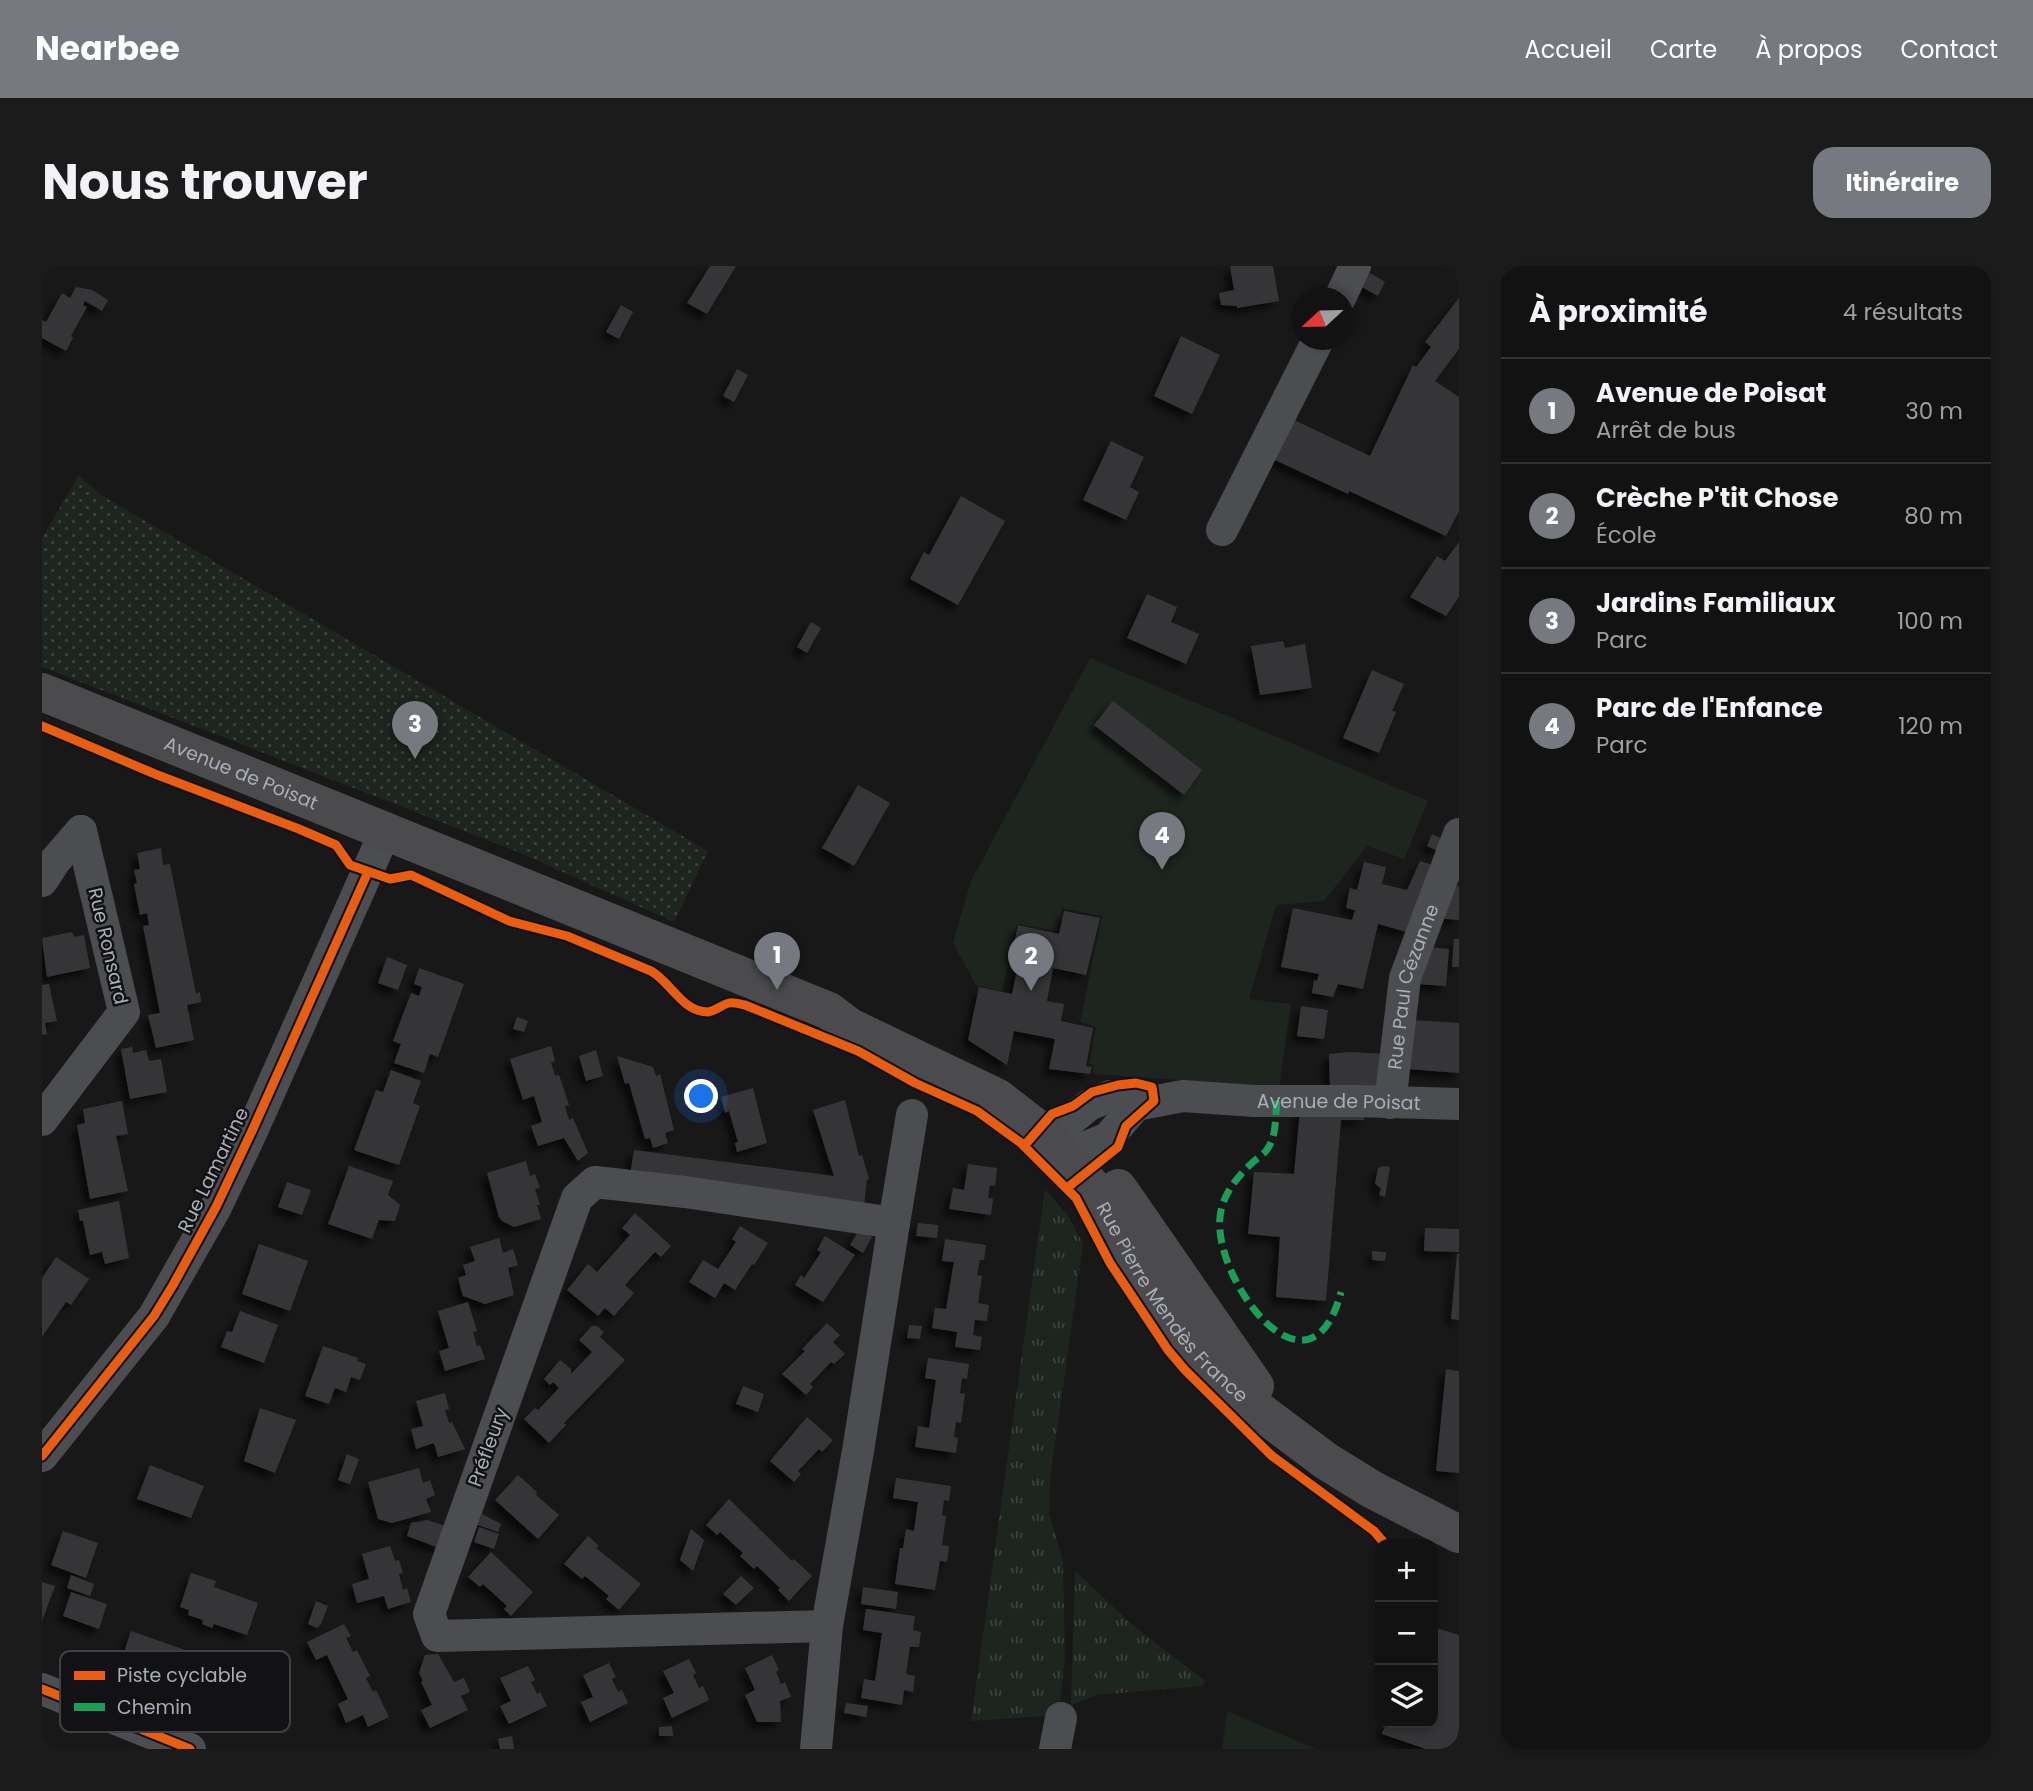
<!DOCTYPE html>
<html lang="fr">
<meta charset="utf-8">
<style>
:root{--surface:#121212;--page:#1b1b1b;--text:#f1f3f6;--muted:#9c9e9f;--line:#313232;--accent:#767980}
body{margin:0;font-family:Poppins,sans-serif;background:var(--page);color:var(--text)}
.controls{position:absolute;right:21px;bottom:21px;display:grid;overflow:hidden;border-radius:14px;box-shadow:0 4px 10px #0003}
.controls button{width:63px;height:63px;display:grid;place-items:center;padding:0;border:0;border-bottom:2px solid var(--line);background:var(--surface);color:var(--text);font:35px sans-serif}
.compass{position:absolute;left:1249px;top:21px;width:63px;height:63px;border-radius:50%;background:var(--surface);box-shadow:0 4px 10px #0003;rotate:248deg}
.you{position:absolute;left:660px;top:831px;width:24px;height:24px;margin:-18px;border:5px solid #fff;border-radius:50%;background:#1a73e8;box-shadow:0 0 0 10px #1a73e833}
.badge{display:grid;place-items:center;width:46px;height:46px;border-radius:50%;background:var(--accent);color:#fff;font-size:23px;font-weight:700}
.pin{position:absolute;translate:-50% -58px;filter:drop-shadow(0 2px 4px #0008)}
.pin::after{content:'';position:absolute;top:37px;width:24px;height:21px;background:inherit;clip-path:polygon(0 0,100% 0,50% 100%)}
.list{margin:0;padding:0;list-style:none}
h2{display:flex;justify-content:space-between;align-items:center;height:91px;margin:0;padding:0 28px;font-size:30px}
h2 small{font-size:23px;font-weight:400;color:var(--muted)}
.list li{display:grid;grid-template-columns:46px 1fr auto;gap:21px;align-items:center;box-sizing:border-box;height:105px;padding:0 28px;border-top:2px solid var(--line)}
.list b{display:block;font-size:26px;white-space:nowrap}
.list p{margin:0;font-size:23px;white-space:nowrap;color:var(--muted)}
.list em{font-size:23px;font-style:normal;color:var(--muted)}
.icon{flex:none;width:38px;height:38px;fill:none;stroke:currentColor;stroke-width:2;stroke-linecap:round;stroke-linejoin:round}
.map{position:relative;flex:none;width:1417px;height:1483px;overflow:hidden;border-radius:21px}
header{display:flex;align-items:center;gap:42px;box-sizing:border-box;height:98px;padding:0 35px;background:var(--accent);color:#fff}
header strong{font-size:33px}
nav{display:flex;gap:38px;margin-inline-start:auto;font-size:24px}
.intro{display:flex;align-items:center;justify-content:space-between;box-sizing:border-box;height:168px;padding:0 42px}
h1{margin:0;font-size:49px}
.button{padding:18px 32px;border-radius:21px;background:var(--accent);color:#fff;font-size:24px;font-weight:700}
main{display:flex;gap:42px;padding:0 42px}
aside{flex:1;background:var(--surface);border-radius:21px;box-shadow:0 4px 10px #0003}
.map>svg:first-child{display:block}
.grass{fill:url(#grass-tufts)}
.park{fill:#1e251f}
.garden{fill:url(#garden-dots)}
.building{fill:#363637;filter:url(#shadow)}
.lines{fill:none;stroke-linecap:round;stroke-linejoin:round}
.street{stroke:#4c4d50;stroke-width:32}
.secondary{stroke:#4b4b4e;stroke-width:38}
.quiet{stroke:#1a9f57;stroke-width:7;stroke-dasharray:14 7;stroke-linecap:butt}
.cycleway-casing{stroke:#121214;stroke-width:13}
.cycleway{stroke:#e95d12;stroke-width:9}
.labels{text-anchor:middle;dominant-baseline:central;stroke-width:5;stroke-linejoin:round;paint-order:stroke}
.street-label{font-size:19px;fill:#a9adb8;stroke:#121214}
.key{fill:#121214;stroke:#3f4045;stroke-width:2}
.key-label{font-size:19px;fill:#a9adb8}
</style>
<header>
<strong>Nearbee</strong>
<nav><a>Accueil</a><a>Carte</a><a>À propos</a><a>Contact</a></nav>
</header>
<div class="intro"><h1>Nous trouver</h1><a class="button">Itinéraire</a></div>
<main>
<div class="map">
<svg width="1417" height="1483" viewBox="0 0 1417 1483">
<defs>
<pattern id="grass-tufts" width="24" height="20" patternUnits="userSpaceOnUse" patternTransform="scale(1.75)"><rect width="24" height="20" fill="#1e251f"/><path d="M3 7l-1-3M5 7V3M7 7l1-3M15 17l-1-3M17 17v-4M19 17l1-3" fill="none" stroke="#3c423d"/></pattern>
<pattern id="garden-dots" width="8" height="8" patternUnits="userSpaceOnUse" patternTransform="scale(1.75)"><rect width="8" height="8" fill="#1e251f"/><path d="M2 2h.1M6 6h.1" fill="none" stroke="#3c423d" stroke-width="1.8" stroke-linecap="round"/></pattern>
<filter id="shadow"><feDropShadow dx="-6" dy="6" stdDeviation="3.5" flood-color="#0009"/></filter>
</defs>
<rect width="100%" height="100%" fill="#181818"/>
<g class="grass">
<path d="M1003,923l23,27 15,28 -33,235 -1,34 14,48 2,98 -7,56 -87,6z"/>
<path d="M1033,1305l60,56 70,54 -3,5 -106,9 -25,10z"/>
</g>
<g class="park">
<path d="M1048,392l338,143 -24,58 -37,-13 -43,55 -48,4 -27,94 42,5 -12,83 -186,-13 1,-8 -5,-2 7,-37 -16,-5 22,-106 -40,-8 -5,23 -40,-7 -15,67 -26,-6 -23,-42 18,-62z"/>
<path d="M1185,1445l89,38h-94z"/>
</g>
<path class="garden" d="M37,209l22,20 607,356 -34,71 -158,-71 -474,-184v-129z"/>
<g class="building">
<path d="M668,0h26l-29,48 -20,-11z"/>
<path d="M1188,0h43l6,35 -42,7v-2l-16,-1 -2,-12 15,-3z"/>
<path d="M1328,7l15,9 -7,14 -16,-9z"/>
<path d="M34,21l16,3 16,10 -6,11 -17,-10 -2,4 4,2 -16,29 2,2 -7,13 -24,-13v-18l4,2 16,-29 8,5z"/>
<path d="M1417,32v51l-24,32 24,16v114l-13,25 -97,-45 -1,3 -73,-34 19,-40 76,36 43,-91 3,2 15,-20 -6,-5z"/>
<path d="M579,39l12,7 -14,27 -13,-7z"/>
<path d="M1139,70l39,19 -28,59 -38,-18z"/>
<path d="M695,103l11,6 -14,27 -11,-6z"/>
<path d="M1069,175l33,16 -14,30 9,5 -13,28 -43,-20z"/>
<path d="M919,230l44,25 -47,84 -48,-26 14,-27 5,3z"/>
<path d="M1417,276v55l-13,19 -36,-19 27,-41 8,5z"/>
<path d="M1105,328l30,13 -6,15 28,12 -13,30 -59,-26z"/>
<path d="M769,356l10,6 -14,25 -10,-6z"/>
<path d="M1241,375l2,7 20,-4 7,44 -52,7 -9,-49z"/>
<path d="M1330,404l32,14 -12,27 4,1 -17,41 -36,-15z"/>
<path d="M1071,435l89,69 -18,25 -90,-70z"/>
<path d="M816,519l32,18 -36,63 -32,-18z"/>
<path d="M1390,568l11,5 -5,12 -11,-5z"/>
<path d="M119,582l2,17 7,-1 26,130 4,-2 1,10 -14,3 7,35 -38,8 -8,-33 12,-2 -17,-87 6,-1 -2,-12 -7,2 -6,-31 3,-1 -3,-13 6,-1 -3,-16z"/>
<path d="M1378,595l12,4 -25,67 -29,-8 -15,65 -25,-5 -5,13 -21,-4 2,-13 3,1 2,-7 -38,-7 12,-59 59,12 3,-10 -9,-2 4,-20 7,2 7,-28 22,5 -4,17 25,6z"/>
<path d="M1402,618l15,2v34l-25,-2z"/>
<path d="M1022,645l36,7 -14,57 -33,-7 -6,33 17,3 -3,17 32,7 -7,38 6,1 -2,7 -41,-5 6,-30 -41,-8 -7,34 -39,-25 11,-53 33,7 7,-33 -8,-2 7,-34 41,9z"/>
<path d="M30,666l2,5 10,-2 6,33 -43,9 -5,-39z"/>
<path d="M1412,673h5v28h-7z"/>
<path d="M1385,681l22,2 -3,37 -29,-2z"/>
<path d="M345,691l20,8 -9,25 -20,-7z"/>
<path d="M377,702l45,16 -26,73 -8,-3 -6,19 -30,-10 7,-19 -8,-3 18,-48 8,3 3,-9 -8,-3z"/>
<path d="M7,718l8,37 -12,2 2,11 -5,1v-50z"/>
<path d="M1259,740l27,4 -4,29 -27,-3z"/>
<path d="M475,751l11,4 -4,11 -11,-3z"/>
<path d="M1369,754l48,3v50l-52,-4z"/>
<path d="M509,780l4,15 -4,2 4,13 4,-1 10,30 -4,1 4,14 4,-2 15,35 -10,8 -14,-23 -26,8 -7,-20 11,-4 -8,-26 -11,4 -13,-41z"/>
<path d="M90,781l1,6 13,-3 3,11 12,-2 6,33 -37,7 -9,-50z"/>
<path d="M554,784l7,26 -17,5 -7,-25z"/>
<path d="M1307,786l38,2 -5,33 -52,1 -1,-34z"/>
<path d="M575,790l36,11 3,9 4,-2 14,56 -9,3 3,10 -15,5 -3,-10 -5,1 -16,-56 -4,1z"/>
<path d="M349,804l30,11 -8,22 7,3 -21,59 -45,-15 22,-60 7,2z"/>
<path d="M711,822l14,55 -30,9 -2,-9 3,-1 -9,-31 -4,2 -4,-16z"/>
<path d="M803,834l14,56 3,-1 7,24 -2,1 -3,25 -234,-30 4,-25 200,26 -21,-66z"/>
<path d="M80,835l6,33 -12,2 12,55 -38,8 -13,-74 8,-2 -2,-14z"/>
<path d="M1258,844l65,3 -1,7h-23l-15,181 -50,-4 4,-60 -32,-3 6,-62 40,2z"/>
<path d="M484,895l4,15 5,-2 5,14 -5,1 5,16h-3l4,14 -27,8 -12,-6 -3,-4 -12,-44z"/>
<path d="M926,898l29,4 -2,18 -5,-1 -2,13 5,1 -2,16 -42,-6 4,-21 11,2z"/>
<path d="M307,900l44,15 -5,14 12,10 -5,16 -16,-1 -7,19 -44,-15z"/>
<path d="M1342,900l6,1 -5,30 -6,-2 2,-7 -6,-4 3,-16z"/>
<path d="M245,916l24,8 -9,25 -24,-8z"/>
<path d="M77,935l10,57 -24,6 -3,-12 -12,3 -7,-34h-3l-2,-11z"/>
<path d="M593,947l36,33 -10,11 -6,-5 -30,33 9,8 -20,23 -9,-8 -7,8 -31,-26 21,-26 9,8 33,-37 -8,-7z"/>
<path d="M876,957l20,2 -1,13 -21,-2z"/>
<path d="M698,960l28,17 -14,22 -2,-1 -17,26 -11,-7 -9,15 -26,-16 14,-22 15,9 18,-27 -4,-3z"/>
<path d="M1383,962l34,1v23l-35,-1z"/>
<path d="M817,964l13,7 -9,16 -13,-8z"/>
<path d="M783,970l30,19 -32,47 -28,-17 6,-10 3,3 17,-26 -4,-2z"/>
<path d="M457,972l4,15 10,-4 5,16 -10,3 6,27 -29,9 -22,-8 -5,-18 8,-3 -3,-10 12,-4 -5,-14z"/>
<path d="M903,973l41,6 -2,15h-4l-3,15 5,1 -4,27 11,2 -2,16 -12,-1 -2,15 9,2 -2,13 -25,-3 2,-15 -25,-4 3,-20 11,1 8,-47 -12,-1z"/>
<path d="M217,978l49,17 -18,50 -48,-17z"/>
<path d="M1330,985l14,1 -1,9 -13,-1z"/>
<path d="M1415,988h2v66l-8,-1z"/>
<path d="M14,991l33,22 -18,26 -5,-3 -24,35v-59z"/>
<path d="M426,1036l9,29 -4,1 4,14 3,-1 5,14 -40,12 -6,-20 10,-3 -11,-37z"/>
<path d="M198,1045l38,14 -14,38 -43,-16 6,-16 5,1z"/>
<path d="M785,1057l13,12 -7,7 12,12 -11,10 -3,-2 -21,22 3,3 -7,8 -24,-21 23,-23 -3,-2z"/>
<path d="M867,1059l13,1 -2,13 -13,-1z"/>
<path d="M550,1060h5l7,6 -4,5 25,23 -61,63 2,2 -17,18 -25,-24 11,-11 3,2 21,-22 -6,-6 -3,3 -6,-6 16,-19 11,9v5l21,-22 -13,-12z"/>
<path d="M281,1080l35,12 -1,3 9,3 -6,16 -9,-3 -5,15 -11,-4 -6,16 -24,-8z"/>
<path d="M886,1092l41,6 -2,15 -5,-1 -2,15 5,1 -4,29 -5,-1 -2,15 4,1 -2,15 -41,-6 3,-21 11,2 7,-48 -11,-2z"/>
<path d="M1404,1103l13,2v102l-23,-2z"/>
<path d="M701,1120l21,8 -6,18 -22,-8z"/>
<path d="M403,1127l4,16 -4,1 4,13 3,-1 13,27 -27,8 -4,-14 -18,6 -5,-20 12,-3 -7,-25z"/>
<path d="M218,1142l36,12 -21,53 -31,-12z"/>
<path d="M765,1151l26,23 -11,12 -3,-3 -21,22 3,3 -7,8 -24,-21z"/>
<path d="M305,1188l12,5 -9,25 -12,-4z"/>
<path d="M108,1199l54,21 -13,32 -54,-19z"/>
<path d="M377,1202l4,15 7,-3 5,15 -9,4 5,13 -39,11 -14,-4 -10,-37z"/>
<path d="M476,1209l19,17 -1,3 23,20 -21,24 -43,-39z"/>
<path d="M854,1212l55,8 -2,15 -5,-1 -2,15 4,1 -4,29 7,1 -2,16 -7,-1 -5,29 -40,-6 5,-36h3l3,-19 8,2 4,-29 -25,-4z"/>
<path d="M687,1233l63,62 2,-2 18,17 -23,25 -11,-11 2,-2 -23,-22 -3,3 -14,-13 3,-3 -23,-21 -3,3 -11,-10z"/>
<path d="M440,1248l19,10 -3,8 -20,-7z"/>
<path d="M385,1254l19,6 -7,22 -32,-12 4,-13z"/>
<path d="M437,1261l20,7 -5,15 -20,-7z"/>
<path d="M649,1263l13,11 -11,31 -13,-11z"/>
<path d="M21,1265l35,12 -12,35 -35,-13z"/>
<path d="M546,1270l11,10 -3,2 45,36 -22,26 -13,-11 3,-3 -24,-20 -3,3 -18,-15z"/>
<path d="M348,1280l5,15 4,-1 4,13 -4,1 4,16 4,-2 4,14 -23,7 -4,-13 -27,7 -5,-19 17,-5 -7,-25z"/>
<path d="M449,1286l42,40 -22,24 -7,-7 3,-3 -24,-22 -3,3 -12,-10z"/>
<path d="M149,1307l25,8 -2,6 44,16 -11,32 -33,-11 -2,4 -10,-4 1,-4 -15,-5 1,-5 -9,-3z"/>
<path d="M29,1309l23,9 -4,12 -23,-8z"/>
<path d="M699,1310l13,12 -18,17 -13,-11z"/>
<path d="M0,1316l13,4 -13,35z"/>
<path d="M821,1321l35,5 -2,17 -35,-5z"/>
<path d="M29,1326l36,12 -8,25 -36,-13z"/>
<path d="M274,1335l12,5 -7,18 -4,4 -9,-4z"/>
<path d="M824,1343l49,7 -2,14 8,2 -2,15h-9l-4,27 9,2 -2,16 -9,-2 -2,15 -41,-7 3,-19 11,2 7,-48 -19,-3z"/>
<path d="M302,1358l7,12 -5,2 7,14 4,-2 13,26 -4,2 7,14 3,-2 13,27 -21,10 -5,-12 -17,8 -8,-19 10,-5 -21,-44 -11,5 -9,-18z"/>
<path d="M1391,1361l26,8v114h-33l-44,-15 4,-11h47z"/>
<path d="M89,1365l77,27 -13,37 -76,-28z"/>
<path d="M396,1388l16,28 10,-4 6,14 -9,4 7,14 -38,18 -9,-18 11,-5 -11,-23 2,-1 -4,-8 6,-18z"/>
<path d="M730,1389l7,15 -3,2 5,12 4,-2 6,15 -11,4 1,21h-24l-12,-27 10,-5 -10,-22z"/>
<path d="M647,1393l7,14 -3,2 6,13 4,-2 6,14 -37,18 -9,-20 11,-5 -11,-22z"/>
<path d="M567,1397l7,14 -4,2 6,13 4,-2 6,13 -38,19 -9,-20 12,-5 -10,-22z"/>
<path d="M486,1400l7,14 -4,2 6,12 3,-2 7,14 -38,18 -9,-18 11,-5 -11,-23z"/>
<path d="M804,1437l22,3 -2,11 -22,-4z"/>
<path d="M630,1460l1,10h-14v-9z"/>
<path d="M470,1470l2,13h-14l-2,-10z"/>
</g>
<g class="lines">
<g class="street">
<path d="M1298,32l15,-32"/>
<path d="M1180,264l96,-190"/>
<path d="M0,615l13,-20 26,-30"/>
<path id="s1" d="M1348,837l15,-125 54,-144"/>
<path d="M0,854l82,-108 -43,-181"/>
<path id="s2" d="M1007,872l40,-33 21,-9 26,9 47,-9 71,5h102l103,3"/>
<path d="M1023,890l43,-18 28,-33"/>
<path d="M852,957l18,-108"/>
<path d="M0,1190l112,-140 62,-109 36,-76 133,-299"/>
<path d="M0,1423l148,60"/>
<path d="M774,1483l11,-123 31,-175 36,-228 -209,-31 -90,-10 -18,16 -148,416 8,22 390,-10"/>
<path d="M1013,1483l6,-31"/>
</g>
<g class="secondary">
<path id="s3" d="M0,426l787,319 21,16 148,71 40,31 56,60 49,89 38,56 25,29 52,47 68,51 47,29 86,44"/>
<path d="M1076,922l137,198"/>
</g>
<path class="quiet" d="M1235,835c-2,14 0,34 -9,47 -3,6 -11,10 -16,15 -15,14 -30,32 -32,54 -7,63 90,194 121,75"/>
<g class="cycleway-casing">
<g id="cycleway">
<path d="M0,460l113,48 144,55 37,16 14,20 40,14 21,-4 98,46 58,15 84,35c20,11 31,41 57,41 8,-1 13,-7 21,-9 4,-1 11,1 16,2l113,46 57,32 62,28 44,32 55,55 34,65 58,87 17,20 87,86 102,75 11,13"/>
<path d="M982,880l28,-32 21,-8 19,-14 26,-7 18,-2 16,4 2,14 -28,25 -8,21 -51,41"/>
<path d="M0,1190l112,-140 19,-31 43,-78 36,-76 116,-259"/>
<path d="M0,1423l148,60"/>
</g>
</g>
<use href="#cycleway" class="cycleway"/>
</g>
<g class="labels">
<g class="street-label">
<text stroke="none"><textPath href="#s3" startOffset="215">Avenue de Poisat</textPath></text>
<text transform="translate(66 680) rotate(77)">Rue Ronsard</text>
<text stroke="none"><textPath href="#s1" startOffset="119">Rue Paul Cézanne</textPath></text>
<text stroke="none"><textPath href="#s2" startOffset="306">Avenue de Poisat</textPath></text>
<text transform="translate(171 904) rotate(-64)">Rue Lamartine</text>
<text stroke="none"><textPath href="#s3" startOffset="1311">Rue Pierre Mendès France</textPath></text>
<text transform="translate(446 1181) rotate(-70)">Préfleury</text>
</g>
</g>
<rect x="18" y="1385" width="230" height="81" rx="10" class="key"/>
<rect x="32" y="1405" width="31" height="9" fill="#e95d12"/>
<rect x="32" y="1437" width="31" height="8" fill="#1a9f57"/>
<g class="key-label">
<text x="75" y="1416">Piste cyclable</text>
<text x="75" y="1448">Chemin</text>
</g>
</svg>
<div class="controls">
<button>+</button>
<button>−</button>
<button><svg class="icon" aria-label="layers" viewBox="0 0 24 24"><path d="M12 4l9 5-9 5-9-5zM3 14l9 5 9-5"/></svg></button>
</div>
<svg class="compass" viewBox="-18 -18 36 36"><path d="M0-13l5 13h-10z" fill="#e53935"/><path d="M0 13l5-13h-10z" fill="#9c9e9f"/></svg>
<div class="you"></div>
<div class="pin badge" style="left:735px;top:724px">1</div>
<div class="pin badge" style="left:989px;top:725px">2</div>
<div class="pin badge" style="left:373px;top:493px">3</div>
<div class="pin badge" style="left:1120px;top:604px">4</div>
</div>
<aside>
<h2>À proximité<small>4 résultats</small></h2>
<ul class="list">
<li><span class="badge">1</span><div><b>Avenue de Poisat</b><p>Arrêt de bus</p></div><em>30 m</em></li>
<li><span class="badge">2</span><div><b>Crèche P'tit Chose</b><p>École</p></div><em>80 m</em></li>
<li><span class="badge">3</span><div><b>Jardins Familiaux</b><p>Parc</p></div><em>100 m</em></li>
<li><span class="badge">4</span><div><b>Parc de l'Enfance</b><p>Parc</p></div><em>120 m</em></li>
</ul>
</aside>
</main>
